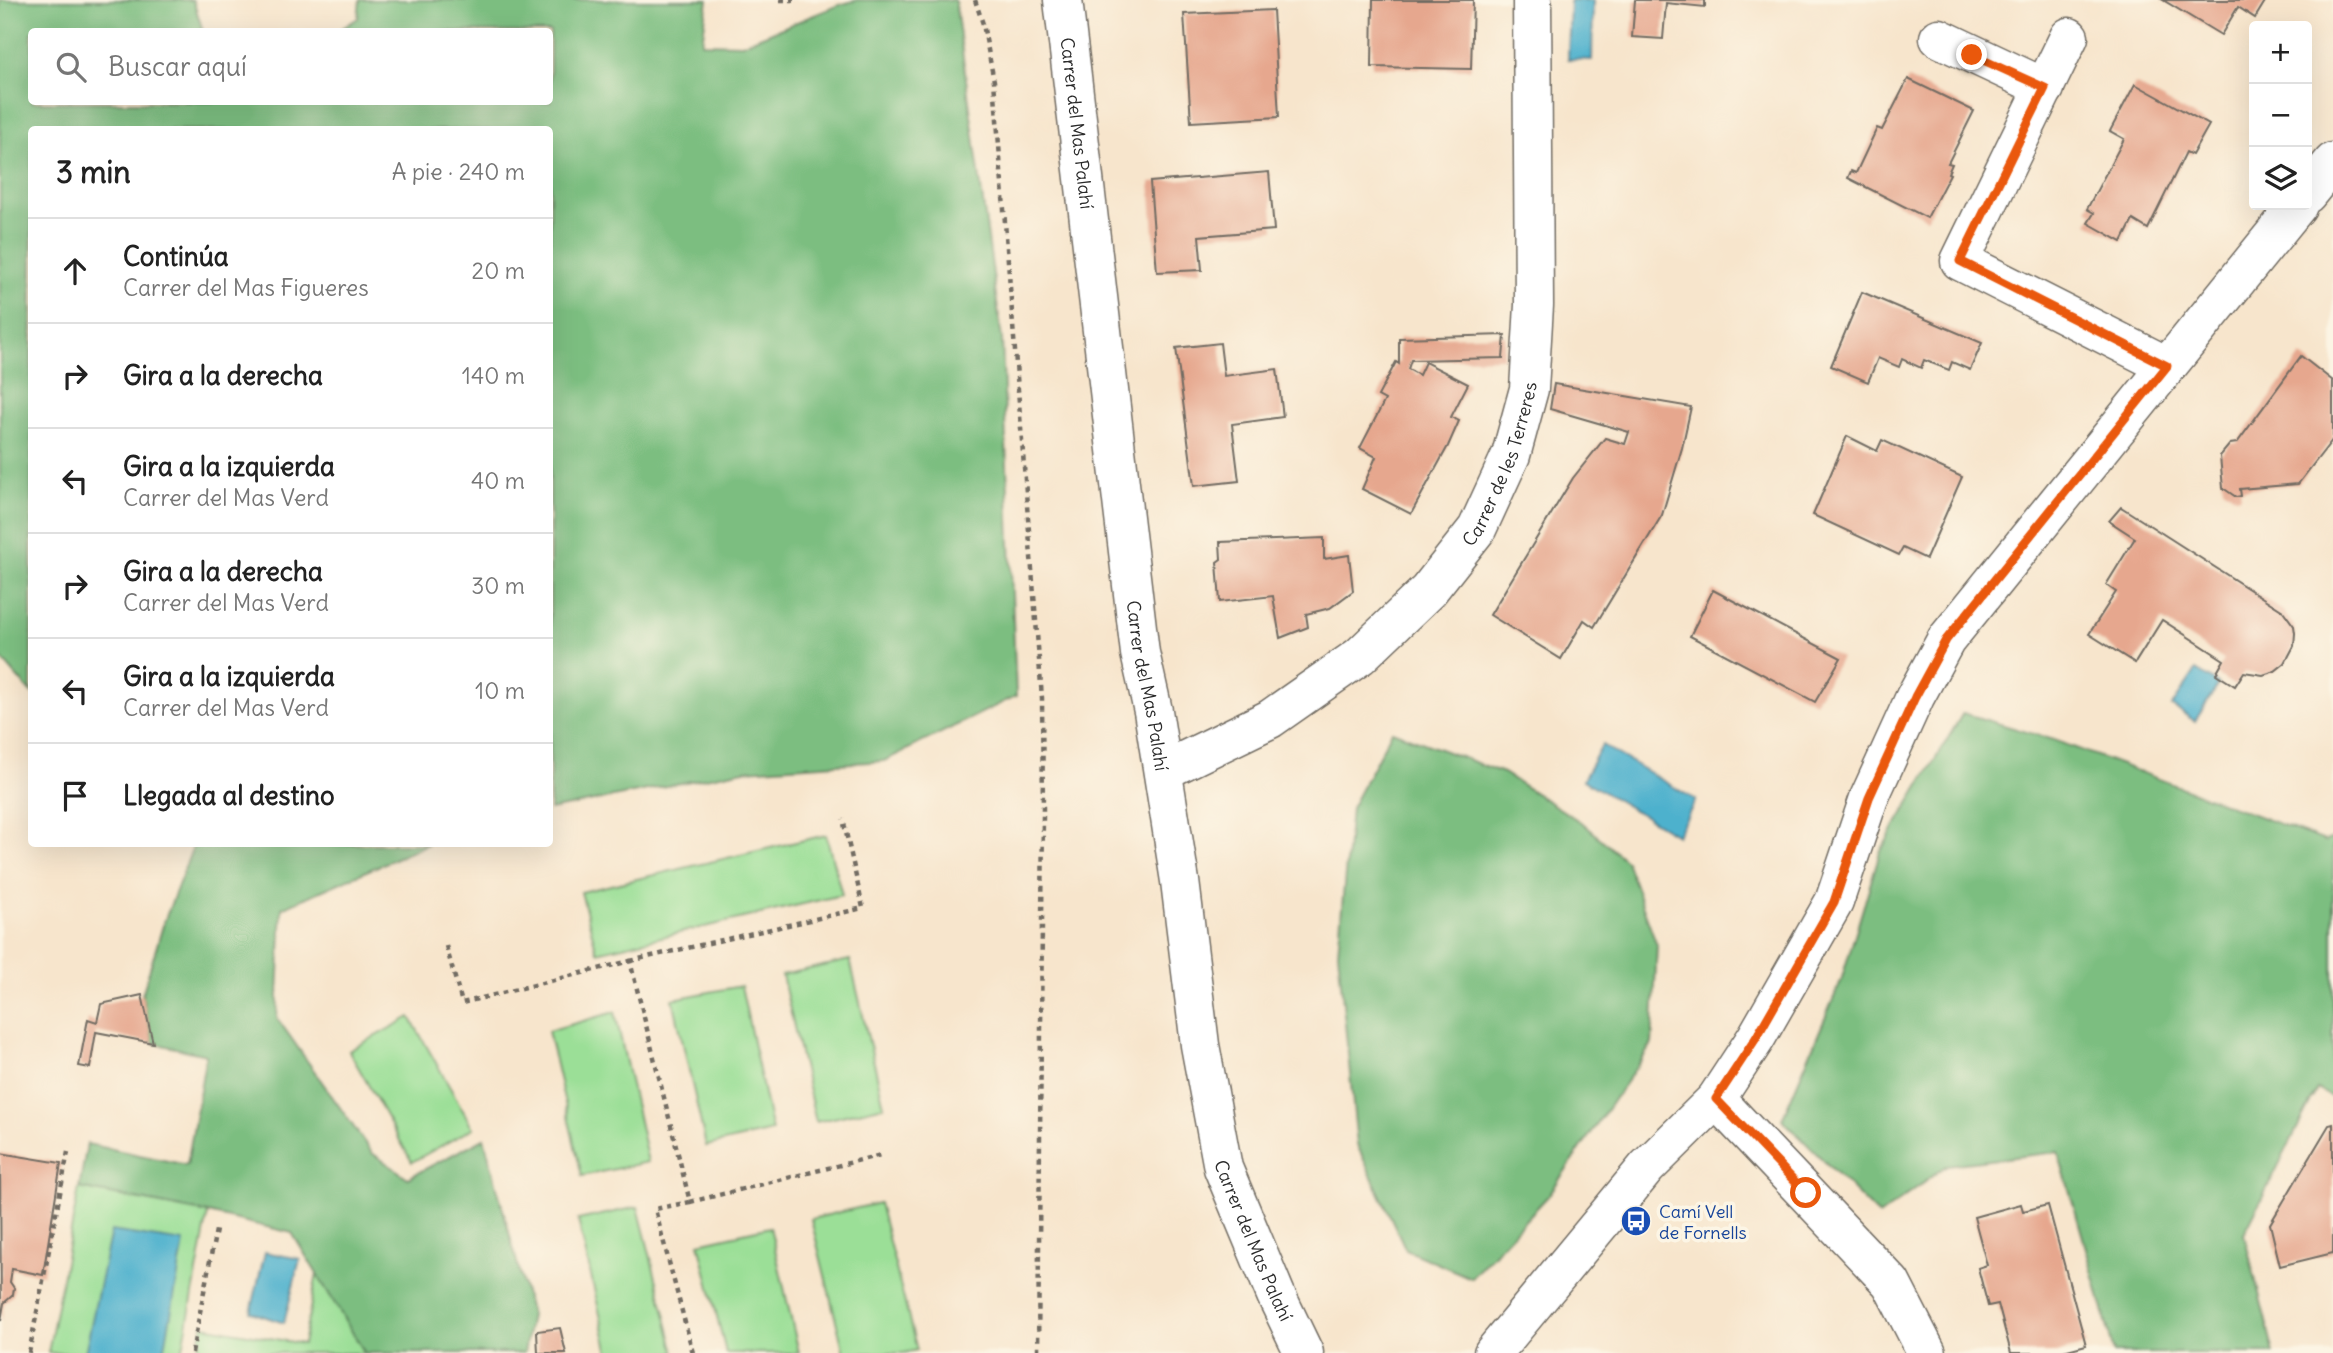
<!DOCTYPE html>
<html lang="es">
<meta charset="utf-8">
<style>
:root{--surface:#fff;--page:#f6f6f6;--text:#222;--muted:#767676;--line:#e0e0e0}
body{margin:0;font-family:Delius,sans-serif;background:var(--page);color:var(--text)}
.controls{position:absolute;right:21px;top:21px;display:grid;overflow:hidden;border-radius:7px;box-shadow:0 7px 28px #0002}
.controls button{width:63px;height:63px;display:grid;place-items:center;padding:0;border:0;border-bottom:2px solid var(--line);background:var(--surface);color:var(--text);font:35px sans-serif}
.stop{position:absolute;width:21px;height:21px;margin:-16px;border:5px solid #ea580c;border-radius:50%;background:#fff}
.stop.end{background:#ea580c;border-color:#fff;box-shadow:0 2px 7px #0008}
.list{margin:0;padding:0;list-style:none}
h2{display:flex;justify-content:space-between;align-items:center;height:91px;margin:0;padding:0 28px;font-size:30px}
h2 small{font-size:23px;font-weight:400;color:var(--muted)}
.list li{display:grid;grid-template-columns:46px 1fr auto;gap:21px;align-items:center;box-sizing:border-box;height:105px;padding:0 28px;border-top:2px solid var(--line)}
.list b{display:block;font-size:26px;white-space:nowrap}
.list p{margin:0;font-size:23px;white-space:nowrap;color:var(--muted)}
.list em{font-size:23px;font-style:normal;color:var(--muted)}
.icon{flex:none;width:38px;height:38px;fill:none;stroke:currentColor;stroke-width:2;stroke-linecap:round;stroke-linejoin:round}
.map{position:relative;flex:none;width:2333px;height:1353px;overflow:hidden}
.search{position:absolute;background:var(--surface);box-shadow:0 7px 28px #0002;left:28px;top:28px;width:525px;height:77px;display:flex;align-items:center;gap:18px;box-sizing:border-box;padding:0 24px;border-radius:7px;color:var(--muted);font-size:26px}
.panel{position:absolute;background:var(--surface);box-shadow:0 7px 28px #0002;left:28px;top:126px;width:525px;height:721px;border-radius:7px}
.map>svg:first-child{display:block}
.green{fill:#9bdf97;stroke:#638561;stroke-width:2}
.forest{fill:#7cbe80;stroke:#547456;stroke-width:2}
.water{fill:#4eb1cd;stroke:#3c6e7c;stroke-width:2}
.building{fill:#e6a78e}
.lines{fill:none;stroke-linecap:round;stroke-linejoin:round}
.minor-casing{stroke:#726c63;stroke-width:41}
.tertiary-casing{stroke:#726c63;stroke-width:41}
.path{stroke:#726c63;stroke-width:4.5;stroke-dasharray:5 5;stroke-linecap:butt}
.minor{stroke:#fff;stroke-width:38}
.tertiary{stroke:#fff;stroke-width:38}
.route{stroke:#ea580c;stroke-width:9}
.labels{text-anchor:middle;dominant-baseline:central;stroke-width:7;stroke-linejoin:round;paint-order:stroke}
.street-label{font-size:18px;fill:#2b2b2b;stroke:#fcf5e5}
.transit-label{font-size:18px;fill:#164399;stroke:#fcf5e5;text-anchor:start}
</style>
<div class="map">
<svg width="2333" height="1353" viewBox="0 0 2333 1353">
<rect width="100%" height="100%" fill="#fcf5e5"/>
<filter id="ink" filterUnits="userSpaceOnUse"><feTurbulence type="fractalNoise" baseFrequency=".0143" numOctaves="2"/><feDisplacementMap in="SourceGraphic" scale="14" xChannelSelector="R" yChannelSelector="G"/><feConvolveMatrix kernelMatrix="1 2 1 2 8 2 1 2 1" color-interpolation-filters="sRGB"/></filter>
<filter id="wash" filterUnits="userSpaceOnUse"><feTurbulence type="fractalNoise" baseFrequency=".00686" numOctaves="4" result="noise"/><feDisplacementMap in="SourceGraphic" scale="28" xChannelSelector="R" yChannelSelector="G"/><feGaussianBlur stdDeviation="1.57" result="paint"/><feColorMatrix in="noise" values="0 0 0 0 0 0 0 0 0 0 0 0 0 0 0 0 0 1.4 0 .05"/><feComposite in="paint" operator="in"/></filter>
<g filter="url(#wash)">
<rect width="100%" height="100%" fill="#f7e5cc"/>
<g class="green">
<path d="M826,835l16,60 -245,57 -16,-60z"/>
<path d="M850,960l34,146 -68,16 -34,-147z"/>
<path d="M741,986l31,145 -66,15 -33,-147z"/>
<path d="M615,1012l33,150 -66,14 -34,-145z"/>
<path d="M410,1017l63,111 -61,34 -63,-111z"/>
<path d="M79,1188l129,25 -26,140h-134z"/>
<path d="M879,1203l38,147 -13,3h-60l-33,-134z"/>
<path d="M638,1207l37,146h-66l-31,-133z"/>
<path d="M770,1227l29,126h-73l-27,-110z"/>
<path d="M317,1274l48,79h-168l6,-27 100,18z"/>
</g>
<g class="forest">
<path d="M0,0h193l10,31 -171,1v70h518v-70l-212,-1 20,-13 2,-18h348l-6,43 40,1 97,-39 18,-5h98l47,339 14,357 -132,65 -140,9 -194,40v-680h-518l-1,563 -31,-36z"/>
<path d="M1963,713l91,27 271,101 8,-3v260l-16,-9 -73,145 30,119h-160c-17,-68 -36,-134 -56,-201l-111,13 -68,51 -97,-97 59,-138 39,-129z"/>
<path d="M1392,731l111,42 81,51 42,37 31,84 -5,99 -104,152 -77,82 -65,-28 -49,-105 -19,-193 13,-144z"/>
<path d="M194,844h234l-146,64 -5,110 95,135 36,25 76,-40 47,177 -7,38h-159l-73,-120 -84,-20 -129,-25 8,-44 100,21 19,-110 -53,-12 -11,-48 22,-73z"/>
</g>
<g class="water">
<path d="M1570,0h23l-1,60 -24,-1z"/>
<path d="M2196,670l23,14 -24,37 -23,-15z"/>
<path d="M1602,745l94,55 -19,35 -94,-55z"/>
<path d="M111,1231l73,11 -20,111h-79z"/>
<path d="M265,1252l35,7 -16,64 -33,-11z"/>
</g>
<g id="blocks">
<g class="building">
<path d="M1373,0h100l-2,69 -99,-2z"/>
<path d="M1635,0h70v7l-39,-4 -3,36 -31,-2z"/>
<path d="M2163,0h103l-11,18 -17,-11 -17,28z"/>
<path d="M1273,10l6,107 -88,5 -7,-108z"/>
<path d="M1908,79l66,32 -26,52 4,1 -4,9 2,1 -23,44 -79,-40 3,-7 5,2 21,-45 5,2z"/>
<path d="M2135,84l74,41 -17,30 -6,-3 -38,77 -15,-9 -11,22 -34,-19 6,-10 -7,-4 37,-70 -14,-8z"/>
<path d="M1269,172l5,58 -75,6 3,34 -45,2 -7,-90z"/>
<path d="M1862,292l120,51 -12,27 -18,-8 -3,8 -25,-10 -3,8 -19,-9 -3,8 -21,-9 -10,24 -37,-16z"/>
<path d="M1505,335l-2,23 -92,2 -3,9 11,6 6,-13 43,22 -17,33 8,4 -11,25 -37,68 -49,-25 14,-32 -16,-9 25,-48 -7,-4 18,-34 3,2v-26z"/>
<path d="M1220,343l4,33 53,-7 6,48 -51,7 7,57 -45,5 -18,-138z"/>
<path d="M2301,356l32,25v58l-35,45 -58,5 1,7 -5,1 -13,-9 -3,-32 10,-12 7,-1z"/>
<path d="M1554,384l137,23 -9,41 -20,67 -68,112 -10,-7 -23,39 -71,-44 83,-137 32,-40 20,6 4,-12 -79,-23z"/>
<path d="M1847,436l30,15 5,-11 80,37 -36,82 -23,-11 -4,7 -86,-40z"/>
<path d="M2121,507l162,104 11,15 1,7 -1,13 -9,17 -10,8 -12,4 -19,-3 -9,14 -19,-12 8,-14 -62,-40 -27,43 -46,-29 27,-42 -10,-7 29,-47 -26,-17z"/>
<path d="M1324,538v21l25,-4 4,36 -23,17 -24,6 2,13 -28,11 -7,-42 -53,6 -3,-40 4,-3 -1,-17z"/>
<path d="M1713,590l128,68 -26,44 -125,-66z"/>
<path d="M142,995l11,48 -57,-11 -6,36 -11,-2 9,-47 9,3 4,-18z"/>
<path d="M2333,1124v129l-53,13 -10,-42 59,-99z"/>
<path d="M0,1153l61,10 -18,112 -31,-6 -2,13 4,6 -1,7 -9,8 -3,18z"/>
<path d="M2021,1204l2,7 25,-6 38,140 -30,8h-45l-13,-49 -10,2 -10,-38 9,-3 -13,-48z"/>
<path d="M560,1328l6,25h-28l-1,-22z"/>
</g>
</g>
</g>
<g filter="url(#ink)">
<use href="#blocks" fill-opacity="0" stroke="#726c63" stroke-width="2"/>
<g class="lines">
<g class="minor-casing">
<g id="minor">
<path id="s1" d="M1063,0l77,653 13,58 27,170 20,164 23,123 53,127 28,58"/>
<path d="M2069,37l-109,224 207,105"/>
<path d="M1939,38l106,50"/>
<path id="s2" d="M1163,771l107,-52 90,-63 68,-65 49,-62 34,-74 18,-66 5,-84 -2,-305"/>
<path d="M1716,1099l175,184 36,70"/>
</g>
</g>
<g class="tertiary-casing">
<g id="tertiary">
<path d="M2307,194l26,-32"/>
<path d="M1493,1353l154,-186 69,-68 40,-61 78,-136 35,-104 46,-101 31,-57 352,-435"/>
</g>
</g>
<g class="path">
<path d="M780,0h14"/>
<path d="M975,0l8,24 11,57 48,617 1,115 -5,540"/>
<path d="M446,946l16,57 168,-42 60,241 -35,7 38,144"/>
<path d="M630,961l233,-53 -20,-89"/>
<path d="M690,1202l191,-47"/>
<path d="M29,1353l39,-201"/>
<path d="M192,1353l24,-123"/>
</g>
<use href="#minor" class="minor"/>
<use href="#tertiary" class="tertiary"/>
</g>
</g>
<g class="lines" filter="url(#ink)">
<path class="route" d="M1806,1193l-90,-94 40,-61 78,-136 35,-104 46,-101 31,-57 221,-274 -207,-105 85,-173 -73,-33"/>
</g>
<defs>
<g id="bus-disc" transform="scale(1.575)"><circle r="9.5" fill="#1a4fb4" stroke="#fcf5e5"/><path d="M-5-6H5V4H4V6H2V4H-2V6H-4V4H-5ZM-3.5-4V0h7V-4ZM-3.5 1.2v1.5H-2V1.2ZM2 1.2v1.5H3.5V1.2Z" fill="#fff"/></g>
</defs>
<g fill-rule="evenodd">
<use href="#bus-disc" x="1636" y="1221"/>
</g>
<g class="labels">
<g class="street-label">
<text stroke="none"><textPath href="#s1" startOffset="124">Carrer del Mas Palahí</textPath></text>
<text stroke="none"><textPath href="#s2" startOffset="471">Carrer de les Terreres</textPath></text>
<text stroke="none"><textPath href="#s1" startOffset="691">Carrer del Mas Palahí</textPath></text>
<text stroke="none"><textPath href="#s1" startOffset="1258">Carrer del Mas Palahí</textPath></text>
</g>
<g class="transit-label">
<text x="1659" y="1211">Camí Vell<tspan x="1659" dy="21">de Fornells</tspan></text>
</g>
</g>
</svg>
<div class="controls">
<button>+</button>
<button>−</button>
<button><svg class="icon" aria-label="layers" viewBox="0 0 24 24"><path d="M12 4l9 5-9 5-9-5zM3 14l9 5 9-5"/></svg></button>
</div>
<div class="stop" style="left:1806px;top:1193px"></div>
<div class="stop end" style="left:1972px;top:55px"></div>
<div class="search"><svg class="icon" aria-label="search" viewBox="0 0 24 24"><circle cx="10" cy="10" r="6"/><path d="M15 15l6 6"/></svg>Buscar aquí</div>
<section class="panel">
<h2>3 min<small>A pie · 240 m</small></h2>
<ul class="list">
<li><svg class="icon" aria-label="ahead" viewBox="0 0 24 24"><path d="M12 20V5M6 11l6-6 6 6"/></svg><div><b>Continúa</b><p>Carrer del Mas Figueres</p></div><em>20 m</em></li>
<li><svg class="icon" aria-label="right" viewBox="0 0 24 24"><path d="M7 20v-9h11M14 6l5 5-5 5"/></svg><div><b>Gira a la derecha</b></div><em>140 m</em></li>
<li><svg class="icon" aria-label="left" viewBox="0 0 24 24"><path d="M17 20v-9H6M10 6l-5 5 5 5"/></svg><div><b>Gira a la izquierda</b><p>Carrer del Mas Verd</p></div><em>40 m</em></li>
<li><svg class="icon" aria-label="right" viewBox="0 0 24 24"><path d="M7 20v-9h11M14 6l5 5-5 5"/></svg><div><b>Gira a la derecha</b><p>Carrer del Mas Verd</p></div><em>30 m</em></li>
<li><svg class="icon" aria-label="left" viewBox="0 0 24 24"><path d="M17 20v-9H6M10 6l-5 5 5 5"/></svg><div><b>Gira a la izquierda</b><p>Carrer del Mas Verd</p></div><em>10 m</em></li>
<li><svg class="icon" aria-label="arrive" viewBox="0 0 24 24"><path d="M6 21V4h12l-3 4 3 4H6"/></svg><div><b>Llegada al destino</b></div></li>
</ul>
</section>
</div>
